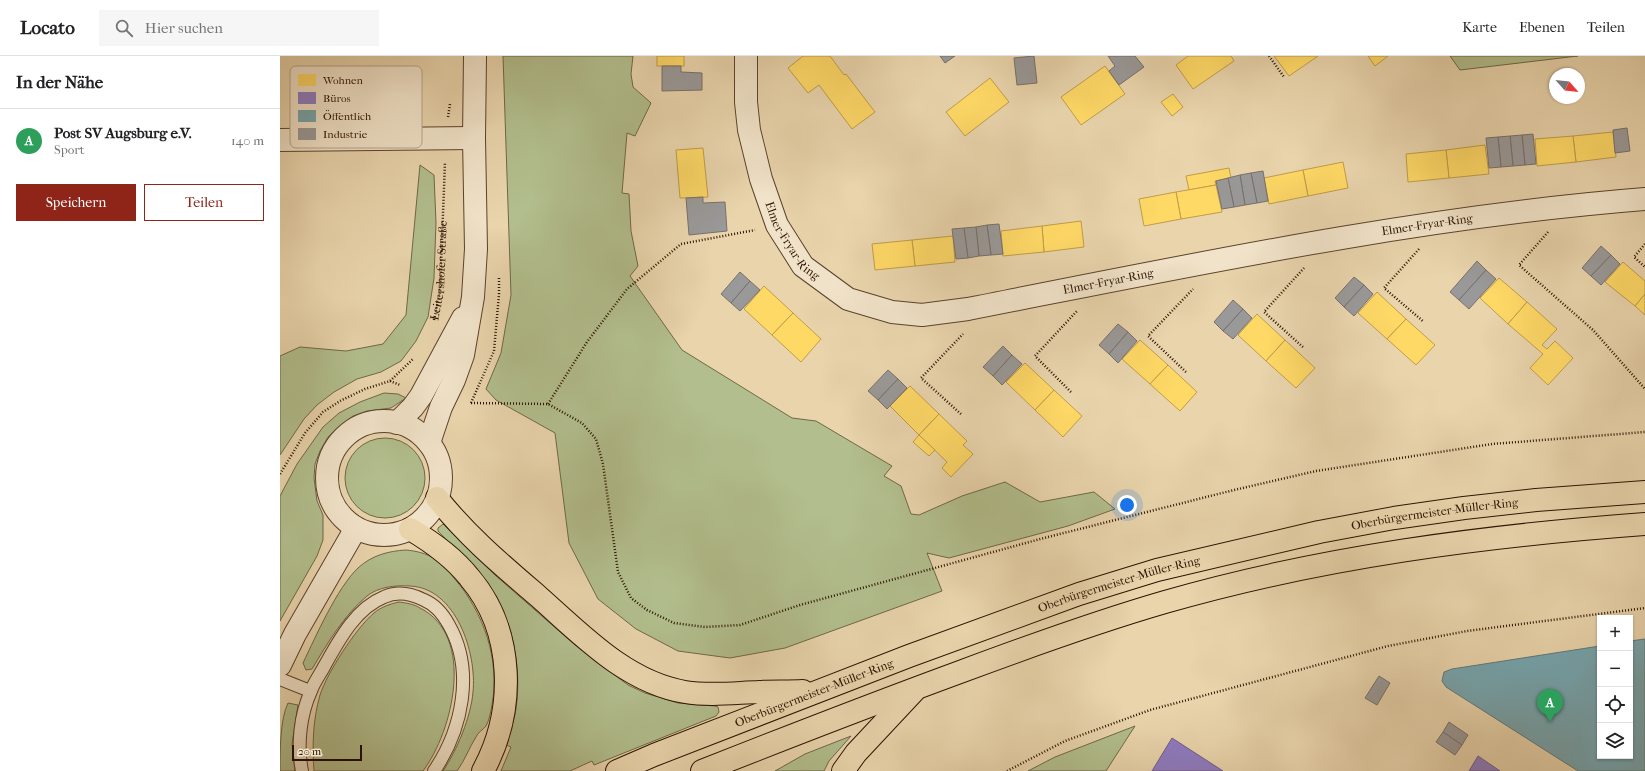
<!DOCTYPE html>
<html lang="de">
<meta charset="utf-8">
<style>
:root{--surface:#fff;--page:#f6f6f6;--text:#202124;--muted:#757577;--line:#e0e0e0;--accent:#8f2418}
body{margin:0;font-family:"IM FELL French Canon",serif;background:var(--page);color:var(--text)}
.controls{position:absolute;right:12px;bottom:12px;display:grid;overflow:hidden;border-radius:0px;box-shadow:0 1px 3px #0004}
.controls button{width:36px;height:36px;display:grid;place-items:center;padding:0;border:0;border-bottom:1px solid var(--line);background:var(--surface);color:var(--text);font:20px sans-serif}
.compass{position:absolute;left:1269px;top:12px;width:36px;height:36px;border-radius:50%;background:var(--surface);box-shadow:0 1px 3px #0004;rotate:117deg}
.scale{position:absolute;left:12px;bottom:10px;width:70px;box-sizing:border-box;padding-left:4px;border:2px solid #2c1201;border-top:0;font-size:11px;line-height:14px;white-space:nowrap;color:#2c1201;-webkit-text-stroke:3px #f1e3c9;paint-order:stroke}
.you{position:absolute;left:847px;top:449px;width:14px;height:14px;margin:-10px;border:3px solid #fff;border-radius:50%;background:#1a73e8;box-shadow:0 0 0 6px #1a73e833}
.badge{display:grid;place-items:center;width:26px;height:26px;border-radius:50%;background:var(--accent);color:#fff;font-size:13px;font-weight:700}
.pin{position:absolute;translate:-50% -33px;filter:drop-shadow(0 1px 2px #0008)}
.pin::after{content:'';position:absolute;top:21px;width:14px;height:12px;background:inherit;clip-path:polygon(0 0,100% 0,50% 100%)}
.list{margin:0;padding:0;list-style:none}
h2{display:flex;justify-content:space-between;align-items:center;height:52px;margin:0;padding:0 16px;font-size:17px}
h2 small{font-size:13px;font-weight:400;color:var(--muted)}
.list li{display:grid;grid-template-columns:26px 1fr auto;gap:12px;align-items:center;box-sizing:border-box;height:64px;padding:0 16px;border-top:1px solid var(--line)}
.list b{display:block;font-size:15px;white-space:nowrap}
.list p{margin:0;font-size:13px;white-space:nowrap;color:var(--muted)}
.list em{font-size:13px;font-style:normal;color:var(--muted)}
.actions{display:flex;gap:8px;padding:12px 16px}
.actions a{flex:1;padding:9px 0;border:1px solid var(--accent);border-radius:0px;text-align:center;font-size:14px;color:var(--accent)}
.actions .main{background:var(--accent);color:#fff}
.icon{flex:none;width:22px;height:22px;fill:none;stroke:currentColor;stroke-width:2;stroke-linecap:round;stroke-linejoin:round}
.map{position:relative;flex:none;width:1365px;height:715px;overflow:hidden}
header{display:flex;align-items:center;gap:24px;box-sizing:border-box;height:56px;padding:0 20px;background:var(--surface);border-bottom:1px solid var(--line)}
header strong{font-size:19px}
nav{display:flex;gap:22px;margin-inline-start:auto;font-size:14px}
.search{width:280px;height:36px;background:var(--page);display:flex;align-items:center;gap:10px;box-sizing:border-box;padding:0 14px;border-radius:0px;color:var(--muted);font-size:15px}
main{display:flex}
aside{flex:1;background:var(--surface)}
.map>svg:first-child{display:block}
.green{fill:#b2be8d;stroke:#6f6847}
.homes{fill:#ffd966;stroke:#c09d48}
.offices{fill:#8e7cc3;stroke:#715c89}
.public{fill:#76a5af;stroke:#60797b}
.industry{fill:#999;stroke:#78706b}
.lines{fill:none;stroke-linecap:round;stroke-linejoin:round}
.service-casing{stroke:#5b422c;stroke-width:14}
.minor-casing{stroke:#5b422c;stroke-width:24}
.tertiary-casing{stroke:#5b422c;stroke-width:24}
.trunk-casing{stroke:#2c1201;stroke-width:24}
.path{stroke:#2c1201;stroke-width:2.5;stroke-dasharray:1 2;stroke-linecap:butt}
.service{stroke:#f1e3c9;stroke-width:12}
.minor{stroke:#f1e3c9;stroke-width:22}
.tertiary{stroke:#f1e3c9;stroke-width:22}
.trunk{stroke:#e9d4ac;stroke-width:22}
.labels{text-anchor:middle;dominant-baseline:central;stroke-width:4;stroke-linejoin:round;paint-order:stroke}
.street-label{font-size:12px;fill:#2c1201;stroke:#f1e3c9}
.key{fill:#f1e3c9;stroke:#b6a48d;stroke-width:1}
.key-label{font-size:11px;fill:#2c1201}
</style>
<header>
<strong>Locato</strong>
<div class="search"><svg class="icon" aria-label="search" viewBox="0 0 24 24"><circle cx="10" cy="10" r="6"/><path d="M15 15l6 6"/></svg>Hier suchen</div>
<nav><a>Karte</a><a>Ebenen</a><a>Teilen</a></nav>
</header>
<main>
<aside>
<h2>In der Nähe<small></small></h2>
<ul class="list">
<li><span class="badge" style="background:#2e9e5b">A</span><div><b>Post SV Augsburg e.V.</b><p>Sport</p></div><em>140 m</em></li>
</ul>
<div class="actions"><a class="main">Speichern</a><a>Teilen</a></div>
</aside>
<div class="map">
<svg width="1365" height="715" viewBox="0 0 1365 715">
<rect width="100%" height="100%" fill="#e9d4ac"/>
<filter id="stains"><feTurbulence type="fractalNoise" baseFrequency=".005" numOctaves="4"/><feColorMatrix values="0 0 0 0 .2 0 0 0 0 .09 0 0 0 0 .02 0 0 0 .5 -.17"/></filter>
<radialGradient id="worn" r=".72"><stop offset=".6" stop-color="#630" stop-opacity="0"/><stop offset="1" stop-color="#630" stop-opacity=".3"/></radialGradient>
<g class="green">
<path d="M223,0h130l-2,18 2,13 18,16 -16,33 -8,-3 -5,60 7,1 2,37 7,35 -8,10 52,74 110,68 24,3 76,45 -8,10 17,10 10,28 8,1 43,-19 43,-14 35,20 54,-10 21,17 -47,17 -119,32 -22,-5 15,38 -157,57 -55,10 -52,-7 -42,-22 -38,-30 -29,-56 -14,-110 -59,-33 -10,-11 15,-36 10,-58z"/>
<path d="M1170,0h128l-118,14z"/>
<path d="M140,109l14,10 2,48 -2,55 -6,39 -12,24 -15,20 -20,11 -24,7 -23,13 -17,13 -13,14 -24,36v-99l20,-9 46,4 37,-7 23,-29z"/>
<path d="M104,337l14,1 8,4 -15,10 -24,3 -14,5 -12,9 -13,12 -8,14 -5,13 -1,14 3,23 6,14v25l-6,16 -37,65v-125l17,-32 26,-37 16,-14 21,-11z"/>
<circle cx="105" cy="422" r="40"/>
<path d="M163,468l52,51 80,70 53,40 17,8 33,10 37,3 3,1 1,5 -3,4 -122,49 -2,-4 -22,10h-69l10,-24 -5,-2c5,-15 10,-30 11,-45 3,-31 -3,-66 -16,-95 -6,-12 -14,-23 -22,-33 -12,-15 -28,-26 -41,-41v-3z"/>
<path d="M126,494c10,1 20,3 29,9 7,4 14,12 19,19 30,35 46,81 38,127 -1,6 -3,16 -6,21 -3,4 -8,6 -10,11 -7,11 -11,23 -19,34h-14c14,-21 28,-54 30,-79 4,-39 -17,-104 -63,-106 -15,-1 -32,1 -43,10 -23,19 -40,48 -55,73l-6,1 -3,-7c13,-27 34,-75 55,-95 14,-13 31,-17 48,-18z"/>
<path d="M119,546c7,1 15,2 21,6 56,28 33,123 3,163h-109c-2,-25 -1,-52 6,-76 7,-22 36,-67 54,-82 7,-6 16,-9 25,-11z"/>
<path d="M8,647l10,2 -6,39 3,27h-15c0,-19 0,-52 8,-68z"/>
<path d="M855,670l-29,45h-78l27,-14z"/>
<path d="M571,680l-22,25 -5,10h-49l30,-17z"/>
</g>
<g class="homes">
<rect x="377" y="0" width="27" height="10"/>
<path d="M523,0h27l14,19 2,-1 29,38 -23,17 -33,-44 -11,8 -20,-25z"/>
<path d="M908,0h43l3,5 -41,28 -17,-24z"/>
<path d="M994,0h44l-29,20z"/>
<path d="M1088,0h20l-13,10z"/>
<path d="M825,10l20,28 -44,31 -20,-28z"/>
<path d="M710,22l19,24 -44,34 -19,-24z"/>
<path d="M893,38l10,13 -11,9 -11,-14z"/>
<path d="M1333,76l3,25 -40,5 -3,-26z"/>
<path d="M1293,80l3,26 -39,4 -2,-27z"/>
<path d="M1205,89l4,29 -40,4 -3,-28z"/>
<path d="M423,92l5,49 -28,1 -4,-48z"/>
<path d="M1166,94l3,28 -41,4 -2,-28z"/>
<path d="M1063,106l5,26 -40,8 -5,-26z"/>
<path d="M949,112l2,10 -16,3 1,4 -27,5 -3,-14z"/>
<path d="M1023,114l5,26 -39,8 -5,-26z"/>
<path d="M936,129l6,27 -41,7 -5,-27z"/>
<path d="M896,136l5,27 -37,7 -5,-27z"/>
<path d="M801,165l3,26 -40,5 -2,-26z"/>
<path d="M762,170l2,26 -41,4 -2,-25z"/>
<path d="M673,180l2,26 -40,4 -3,-26z"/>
<path d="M632,184l3,26 -40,4 -3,-26z"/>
<path d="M1343,206l22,19v13l-10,12 -30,-24z"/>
<path d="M1219,222l28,24 -19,22 -28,-26z"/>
<path d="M484,230l29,27 -21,22 -28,-26z"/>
<path d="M1097,236l29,27 -19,20 -29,-26z"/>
<path d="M1365,238v21l-10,-9z"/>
<path d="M1247,246l30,27 -15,16 5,4 8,-8 18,17 -25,27 -18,-17 13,-14 -35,-30z"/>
<path d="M513,257l28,26 -20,23 -29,-27z"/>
<path d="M977,258l28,26 -19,21 -28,-26z"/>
<path d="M1126,263l29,26 -19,20 -29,-26z"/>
<path d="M860,284l28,25 -18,19 -28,-25z"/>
<path d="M1005,284l30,28 -19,20 -30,-27z"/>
<path d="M745,307l29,27 -19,20 -29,-28z"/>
<path d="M888,309l29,27 -17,19 -30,-27z"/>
<path d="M630,330l29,28 -20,21 -29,-29z"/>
<path d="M774,334l28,26 -19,21 -28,-27z"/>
<path d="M659,358l28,27 -4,4 10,9 -22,23 -9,-9 5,-6 -28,-27z"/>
<path d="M639,379l16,15 -6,6 -16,-14z"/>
</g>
<g class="offices">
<path d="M892,682l51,33h-71z"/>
<path d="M1198,700l22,15h-31z"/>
</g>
<path class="public" d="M1365,583v132h-67l-132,-84 -4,-6 2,-9 8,-3 148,-23v110h30v-115z"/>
<g class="industry">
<path d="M660,0h15l-10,7z"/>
<path d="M754,0l3,27 -20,2 -3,-27z"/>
<path d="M828,0h27l9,11 -25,18 -10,-14 6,-5z"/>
<path d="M382,10h19v6l21,1v17l-40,1z"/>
<path d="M1347,72l3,23 -15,2 -2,-23z"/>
<path d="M1253,78l3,30 -11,1 -3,-30z"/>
<path d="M1242,79l3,30 -12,1 -3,-30z"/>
<path d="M1230,80l3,30 -12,1 -3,-30z"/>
<path d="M1218,81l3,30 -12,1 -3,-30z"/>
<path d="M983,115l5,30 -11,2 -6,-30z"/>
<path d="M971,117l6,30 -12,2 -5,-30z"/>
<path d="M960,119l5,30 -11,2 -6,-29z"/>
<path d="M948,122l6,29 -12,2 -6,-28z"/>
<path d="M423,141v6l22,-1 2,29 -38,4 -3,-37z"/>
<path d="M719,168l4,30 -12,1 -4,-30z"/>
<path d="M707,169l4,30 -12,1 -3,-29z"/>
<path d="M696,171l3,29 -11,2 -4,-30z"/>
<path d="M684,172l4,30 -12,1 -4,-30z"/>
<path d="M1321,190l10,9 -20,21 -9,-8z"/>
<path d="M1331,199l9,9 -19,21 -10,-9z"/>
<path d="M1197,205l9,9 -27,30 -9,-8z"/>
<path d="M1206,214l10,9 -27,30 -10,-9z"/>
<path d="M460,216l10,9 -19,22 -10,-9z"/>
<path d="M1074,221l10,8 -20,22 -9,-9z"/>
<path d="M470,225l10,9 -20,21 -9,-8z"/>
<path d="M1084,229l9,9 -19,22 -10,-9z"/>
<path d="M953,244l10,9 -20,22 -9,-9z"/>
<path d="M963,253l9,9 -19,21 -10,-8z"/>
<path d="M838,268l10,8 -19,22 -10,-9z"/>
<path d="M848,276l9,9 -19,22 -9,-9z"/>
<path d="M723,290l9,9 -19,21 -10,-9z"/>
<path d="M732,299l10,9 -20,21 -9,-9z"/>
<path d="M608,314l10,9 -20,21 -10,-9z"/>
<path d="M618,323l9,9 -20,21 -9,-9z"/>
<path d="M1099,620l11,7 -13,22 -12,-7z"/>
<path d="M1169,666l19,13 -6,10 -19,-13z"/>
<path d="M1163,676l19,13 -7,10 -19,-13z"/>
</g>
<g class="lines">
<g class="service-casing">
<g id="service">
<path d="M0,623l30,12"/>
<path d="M22,715c-5,-25 -2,-56 9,-80 3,-9 10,-18 14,-26 14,-25 31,-57 59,-68 13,-6 28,-3 40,3 12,5 19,14 25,25 26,46 13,105 -15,146"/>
</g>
</g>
<g class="minor-casing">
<g id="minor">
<path id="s2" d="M466,0v46l3,28 12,49 16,46 26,41 45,33 44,13 30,3 46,-6c224,-44 449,-92 677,-110"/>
<path d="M0,84l194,-2"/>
</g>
</g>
<g class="tertiary-casing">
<g id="tertiary">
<circle cx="104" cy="422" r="57"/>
<path d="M117,367l16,-16 8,-11 42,-78"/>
<path d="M149,387l12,-36 13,-27 9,-25 10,-58 3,-48 -2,-111 1,-82"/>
<path d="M0,609l15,-31 61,-106"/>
</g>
</g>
<g class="trunk-casing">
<g id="trunk">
<path d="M157,442c30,38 66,68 102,99 43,38 87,85 146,95 24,4 48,1 73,0 15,-1 30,0 45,-1"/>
<path d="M130,473c22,13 43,28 59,48 46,54 47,133 14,194"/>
<path id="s3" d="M337,715l37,-16 255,-99 170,-62 78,-24 162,-38 75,-14 70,-10 72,-8 109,-8"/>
<path d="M422,715c86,-34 171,-67 258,-99 67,-25 136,-50 205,-70 156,-45 318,-66 480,-78"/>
<path d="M563,715l13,-18 58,-62"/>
</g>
</g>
<g class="path">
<path d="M989,0l15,21"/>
<path d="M168,61l2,-13"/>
<path d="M1268,176l-29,33 74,65 52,59"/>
<path d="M1365,188l-11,13 11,10"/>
<path d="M1139,193l-35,39 40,34"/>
<path id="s1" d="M154,264l6,-28 5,-130"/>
<path d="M1023,291l-39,-35 40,-44"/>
<path d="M906,316l-38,-36 45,-47"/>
<path d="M110,325l10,4"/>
<path d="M791,336l-36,-36 42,-45"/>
<path d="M191,347l77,1 34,19 14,16 7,25 15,108 13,26 16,12 27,13 31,4 35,-2 60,-20 244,-67 190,-48 82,-19 176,-27 153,-12"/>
<path d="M191,347l23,-52 5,-57v-17"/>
<path d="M268,348l39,-62 40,-53 54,-45 74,-14"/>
<path d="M681,358l-40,-36 42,-44"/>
<path d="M0,418l25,-41 18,-21 17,-11 25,-12 25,-8 23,-22"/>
<path d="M727,715l58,-30 85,-31 238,-64 79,-15 178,-23"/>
</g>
<use href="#service" class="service"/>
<use href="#minor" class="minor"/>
<use href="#tertiary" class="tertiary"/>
<use href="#trunk" class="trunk"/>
</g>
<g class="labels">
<g class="street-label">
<text stroke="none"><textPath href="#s2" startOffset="867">Elmer-Fryar-Ring</textPath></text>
<text stroke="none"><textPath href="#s2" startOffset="195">Elmer-Fryar-Ring</textPath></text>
<text stroke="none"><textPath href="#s1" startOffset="50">Leitershofer Straße</textPath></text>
<text stroke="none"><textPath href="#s2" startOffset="543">Elmer-Fryar-Ring</textPath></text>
<text stroke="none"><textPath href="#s3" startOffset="860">Oberbürgermeister-Müller-Ring</textPath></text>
<text stroke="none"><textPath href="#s3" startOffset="536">Oberbürgermeister-Müller-Ring</textPath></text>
<text stroke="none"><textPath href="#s3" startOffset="212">Oberbürgermeister-Müller-Ring</textPath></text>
</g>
</g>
<rect x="10" y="10" width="132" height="82" rx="6" class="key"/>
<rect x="18" y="18" width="18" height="12" fill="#ffd966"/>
<rect x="18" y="36" width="18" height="12" fill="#8e7cc3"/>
<rect x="18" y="54" width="18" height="12" fill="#76a5af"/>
<rect x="18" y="72" width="18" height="12" fill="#999"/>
<g class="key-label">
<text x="43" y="28">Wohnen</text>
<text x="43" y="46">Büros</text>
<text x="43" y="64">Öffentlich</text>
<text x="43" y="82">Industrie</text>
</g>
<rect width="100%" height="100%" filter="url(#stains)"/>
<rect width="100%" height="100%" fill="url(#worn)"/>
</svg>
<div class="controls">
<button>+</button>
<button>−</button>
<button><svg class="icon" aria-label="locate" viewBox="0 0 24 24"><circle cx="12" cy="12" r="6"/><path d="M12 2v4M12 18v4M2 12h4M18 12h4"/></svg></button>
<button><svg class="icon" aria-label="layers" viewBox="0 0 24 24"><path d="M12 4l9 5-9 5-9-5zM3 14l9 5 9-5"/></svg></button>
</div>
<svg class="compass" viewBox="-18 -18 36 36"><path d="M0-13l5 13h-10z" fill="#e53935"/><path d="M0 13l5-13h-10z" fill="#757577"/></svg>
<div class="scale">20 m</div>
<div class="you"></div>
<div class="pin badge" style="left:1270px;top:666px;background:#2e9e5b">A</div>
</div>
</main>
